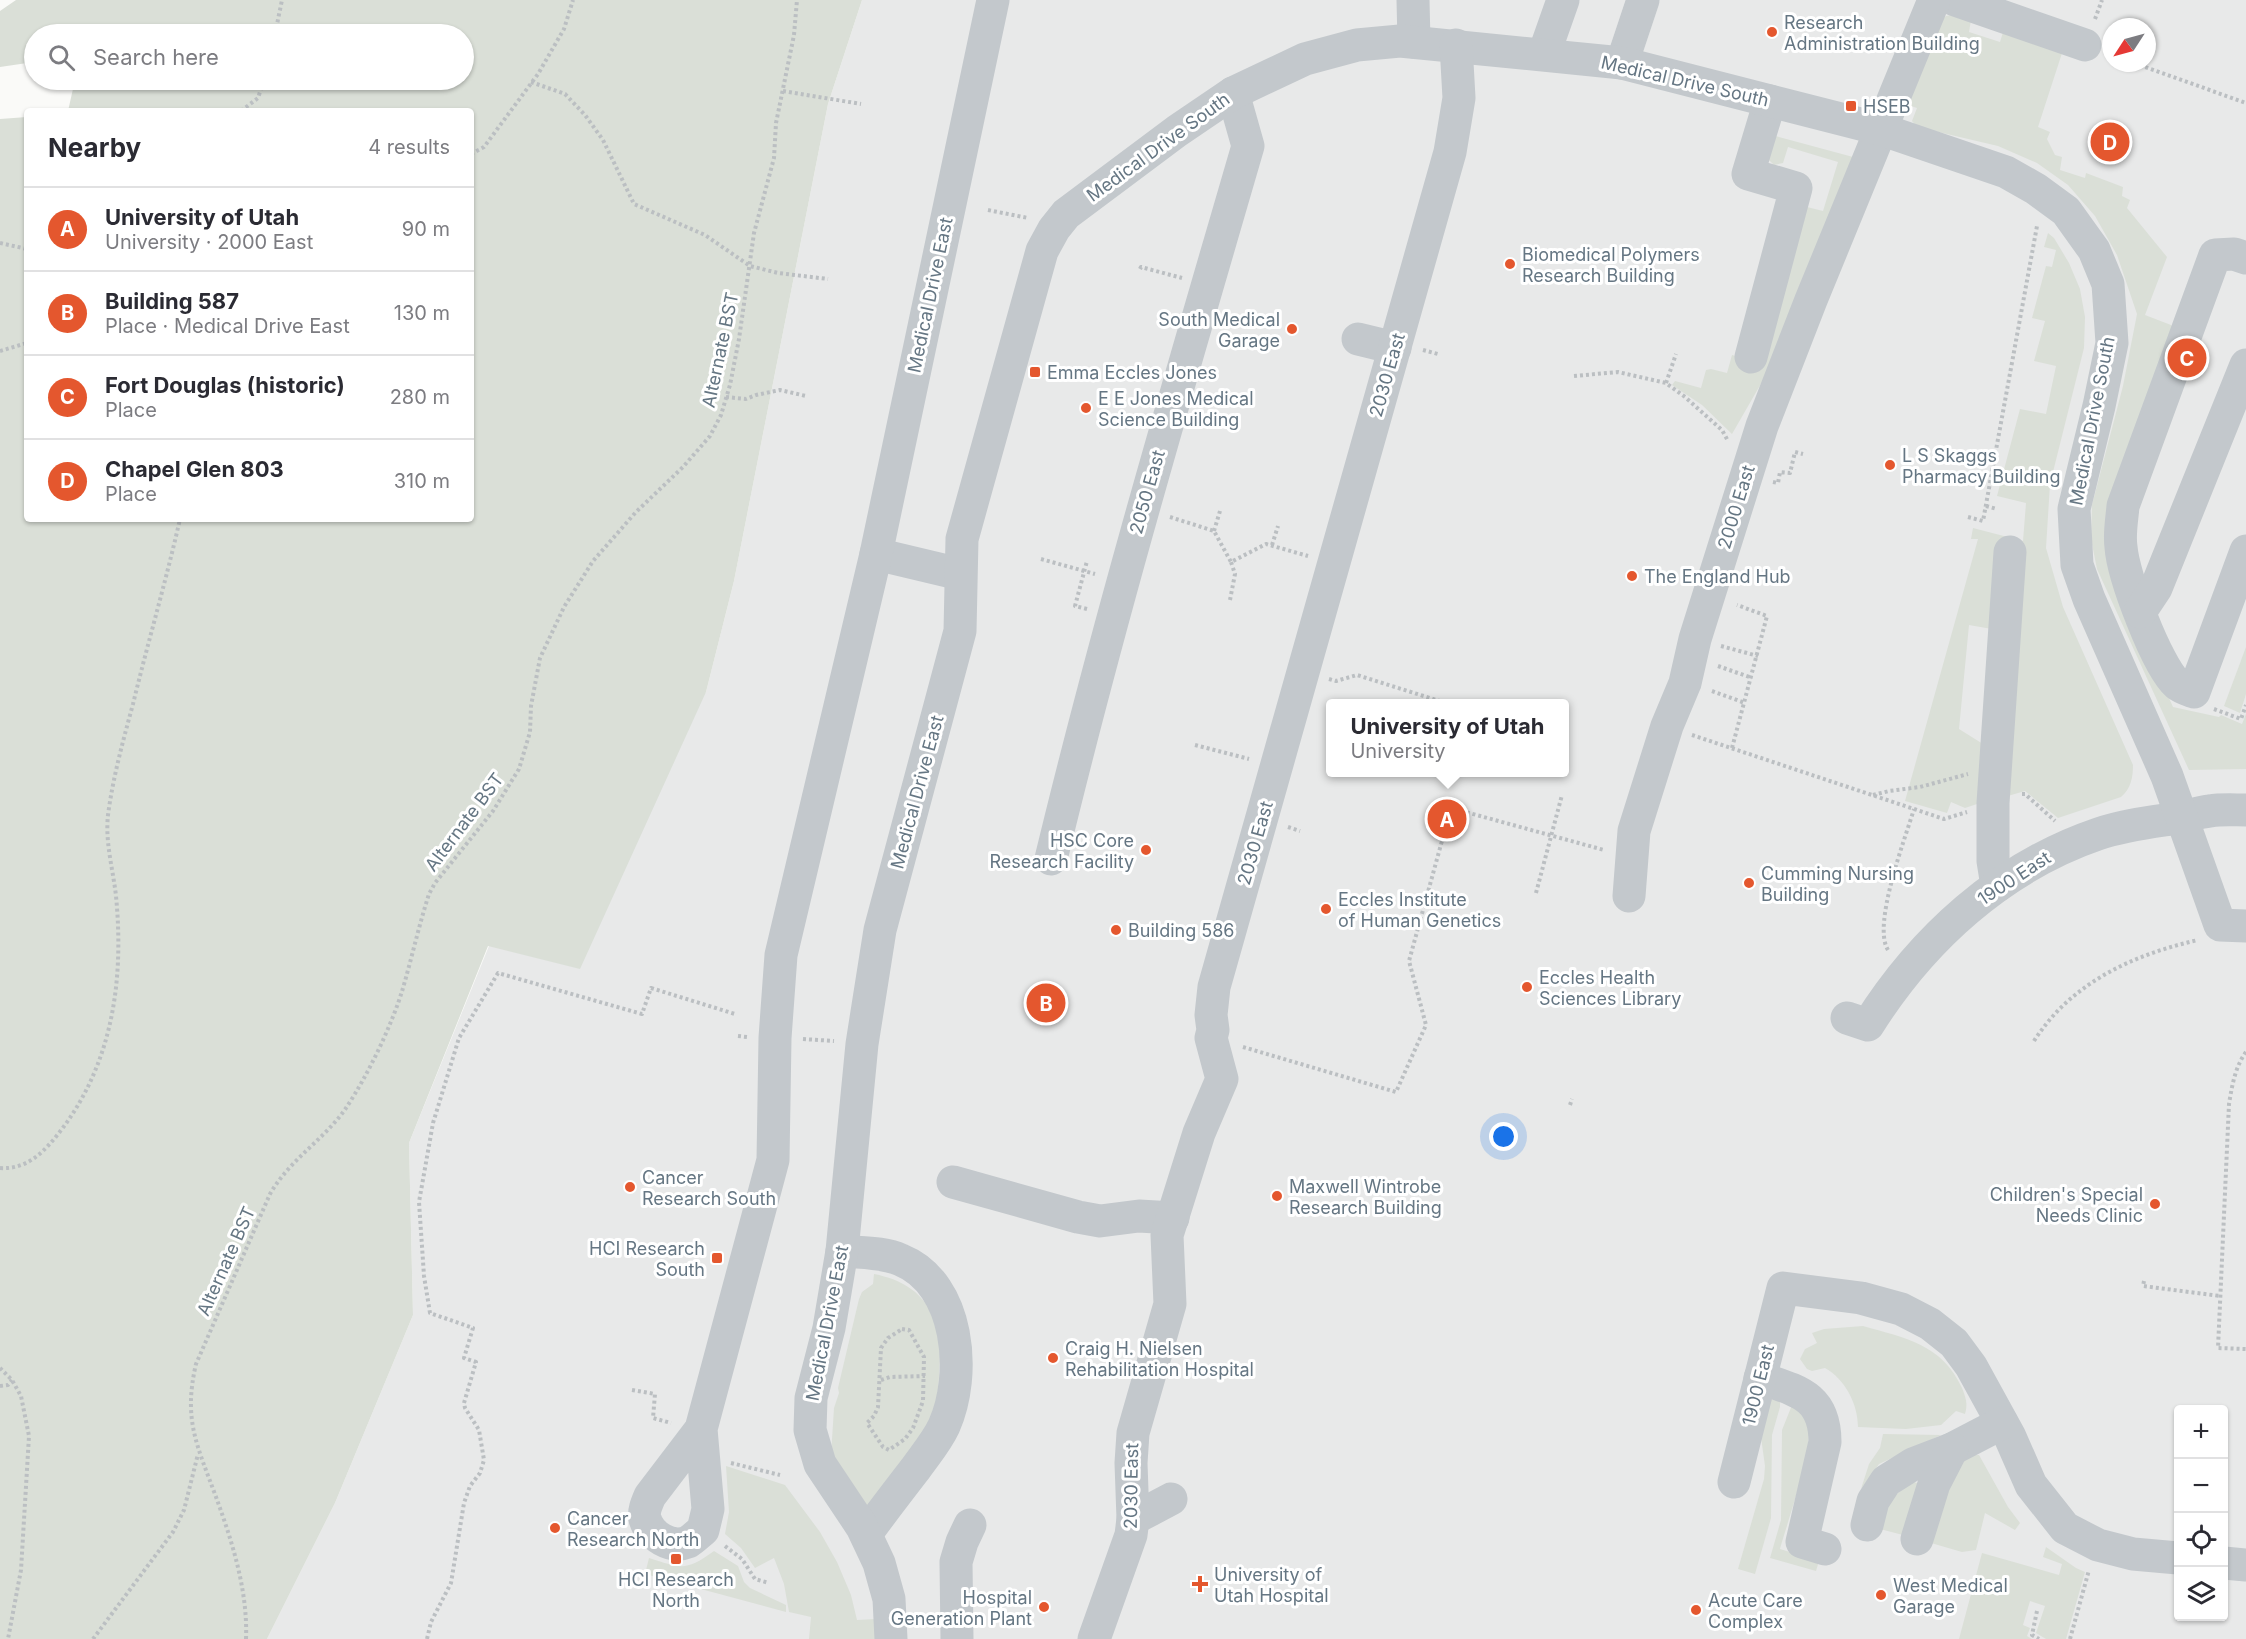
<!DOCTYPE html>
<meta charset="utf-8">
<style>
:root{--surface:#fff;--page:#f2f2f3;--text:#2b2b33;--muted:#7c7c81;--line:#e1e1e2;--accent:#e4572e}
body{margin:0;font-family:Inter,sans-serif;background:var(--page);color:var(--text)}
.controls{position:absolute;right:18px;bottom:18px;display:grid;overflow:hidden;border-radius:6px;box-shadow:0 2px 4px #0004}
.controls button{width:54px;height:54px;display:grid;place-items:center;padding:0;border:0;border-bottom:2px solid var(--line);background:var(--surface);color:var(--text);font:30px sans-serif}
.compass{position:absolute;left:2102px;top:18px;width:54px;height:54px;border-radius:50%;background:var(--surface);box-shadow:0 2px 4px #0004;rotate:234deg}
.you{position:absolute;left:1504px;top:1137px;width:21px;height:21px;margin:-15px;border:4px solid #fff;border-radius:50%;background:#1a73e8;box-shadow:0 0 0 9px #1a73e833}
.badge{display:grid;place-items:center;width:39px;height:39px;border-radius:50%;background:var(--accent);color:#fff;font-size:20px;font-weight:700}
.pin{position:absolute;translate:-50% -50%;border:3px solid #fff;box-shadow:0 2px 6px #0006}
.popup{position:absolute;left:1326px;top:699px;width:243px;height:78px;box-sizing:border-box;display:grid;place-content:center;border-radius:6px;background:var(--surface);filter:drop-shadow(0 2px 4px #0005);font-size:20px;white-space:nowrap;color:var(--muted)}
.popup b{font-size:22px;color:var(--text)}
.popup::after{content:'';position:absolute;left:50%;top:100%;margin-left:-12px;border:12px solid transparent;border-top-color:var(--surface)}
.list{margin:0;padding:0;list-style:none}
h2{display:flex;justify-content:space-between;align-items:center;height:78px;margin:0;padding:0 24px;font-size:26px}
h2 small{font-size:20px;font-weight:400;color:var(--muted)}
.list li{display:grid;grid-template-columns:39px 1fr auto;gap:18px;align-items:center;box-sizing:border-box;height:84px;padding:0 24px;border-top:2px solid var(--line)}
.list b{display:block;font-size:22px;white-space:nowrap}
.list p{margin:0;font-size:20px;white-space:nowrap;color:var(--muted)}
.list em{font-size:20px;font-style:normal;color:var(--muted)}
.icon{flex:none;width:33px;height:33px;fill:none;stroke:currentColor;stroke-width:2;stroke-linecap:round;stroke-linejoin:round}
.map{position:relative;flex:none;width:2246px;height:1639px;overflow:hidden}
.search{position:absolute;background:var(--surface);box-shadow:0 2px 4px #0004;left:24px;top:24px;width:450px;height:66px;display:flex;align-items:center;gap:15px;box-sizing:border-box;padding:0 21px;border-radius:33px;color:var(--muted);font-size:22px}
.panel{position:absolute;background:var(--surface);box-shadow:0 2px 4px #0004;left:24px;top:108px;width:450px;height:414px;border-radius:6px}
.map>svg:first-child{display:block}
.built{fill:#e8e9e9;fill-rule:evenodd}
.green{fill:#dadfd7}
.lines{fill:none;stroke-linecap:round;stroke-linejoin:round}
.path{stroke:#bbbfc2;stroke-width:4;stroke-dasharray:3 3;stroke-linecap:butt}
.minor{stroke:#c3c8cc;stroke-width:33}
.poi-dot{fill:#e4572e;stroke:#fff;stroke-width:2}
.labels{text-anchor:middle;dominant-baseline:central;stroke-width:6;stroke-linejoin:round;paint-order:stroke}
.poi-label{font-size:18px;fill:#657683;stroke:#fff;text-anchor:start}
.street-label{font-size:18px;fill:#657683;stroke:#fff}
</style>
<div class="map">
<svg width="2246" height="1639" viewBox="0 0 2246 1639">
<rect width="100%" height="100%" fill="#fafaf8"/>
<path class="built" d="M862,0h1384v1639h-1979l68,-136 78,-188 -4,-172 80,-197 217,-254 28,-111 94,-477zM2111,27h36v36h-36zM1330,704h234v68h-234zM2178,1410h46v206h-46z"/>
<g class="green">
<path d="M16,0h846l-34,104 -94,477 -28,111 -126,277 -92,-23 -79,197 4,172 -78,188 -68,136h-267v-1520l27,-2v402h444v-408h-403l7,-31h389v-46h-430v28l-34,5v-56z"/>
<path d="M1957,14l14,6 -2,12 31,10 4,-13 59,21 -25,77 12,5 -3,7 8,16 7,2 -2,13 25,8 1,-5 37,14 -1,9 8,4 -3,8 40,49 -22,58 26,10 3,3 -54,261 53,118 46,10 2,-2 21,9 4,-10v55l-57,1 -92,-201 -6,-30 1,-34 31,-119 14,-72 -20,-59 -22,-39 -27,-31 -31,-22 -39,-17 -81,-19 -5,-6 5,-13 -9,-3 30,-82 8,-7z"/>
<path d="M1772,135l81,22 -83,211 -38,66 -30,-29 -30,-20 3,-4 26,7 5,-18 5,-1 16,4 5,-18 27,8 48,-156 16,4 15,-49 -50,-15 -5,16 -9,2 -6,-6z"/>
<path d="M2048,233l6,5 15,25 11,26 5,28 -1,31 -34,136 -4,64 17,59 70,158c0,12 -2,24 -12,32l-63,21 -33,-27 -24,7 -9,-169 -23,-4 -10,104 24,15 -6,60 -12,4 -14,-6 -4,11 -42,-12 73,-262h-7l2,-11 50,13 3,-38 -29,-7 23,-87 26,5 10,-48 -22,-5 11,-40 -13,-3 14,-52 6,1 4,-17 -12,-3z"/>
<path d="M2246,647v47l-6,19 -16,-7z"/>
<path d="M874,1274c56,11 70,49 65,102 -1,17 -2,33 -9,49 -4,9 -13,17 -19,25 -15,19 -30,39 -45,58l-35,-53 3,-47 5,-15 -1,-5 21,-89 3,-7 11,-8z"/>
<path d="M1863,1326c42,12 79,18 99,62 4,10 6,16 3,26l-9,-3 -15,14 -35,4 -48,-2c0,-23 -13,-48 -33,-59l-13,3 -5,-2 -7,-10 5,-10 12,-6 -5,-10 12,-4z"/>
<path d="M1774,1399h6v8l-8,28 -1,83 -16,56 -17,-5 26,-90 1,-13 -6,-43 9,-22z"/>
<path d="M1792,1405c7,3 14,13 16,21 6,22 -21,97 -28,123l39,12 -3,10 -46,-13 11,-38 1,-90z"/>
<path d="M1883,1434l58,1 -62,29 -18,25 8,-25 11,-16z"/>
<path d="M1972,1455h7l29,52 12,16 -5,7 -30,-17 -9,37 -14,2 -31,-9 26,-77z"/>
<path d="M726,1466l59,19 35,47 17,30 14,33 6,25 19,-1v20h-67l2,-22 -22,-5 -5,-28 -10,-26 -19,10 -14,-20 -16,-14 4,-22z"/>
<path d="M1914,1482l3,1v4l-14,48 -23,-6c8,-27 9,-32 34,-47z"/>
<path d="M2046,1547l30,21 9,4 -19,67h-20l-10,-6 9,-27 -15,-5 -7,24 7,3 -3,8 5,3h-73l23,-86 77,22 3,-11 -19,-7z"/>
<path d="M714,1551l24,15 6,16 6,6 36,17v7l-141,-38 4,-16c32,10 36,14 65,-7z"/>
</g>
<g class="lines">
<g class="path">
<path d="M2095,19l7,-19"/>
<path d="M275,34l7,-34"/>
<path d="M2134,63l112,40"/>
<path d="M531,82l34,12 20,21 18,25 31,64 71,31 45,31 28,7 50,6"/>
<path d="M783,91l78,13"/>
<path d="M241,111l17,-13 6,-18"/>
<path d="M471,154l13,-7 54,-73 26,-45 9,-29"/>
<path d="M988,210l40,8"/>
<path d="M0,243l27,6"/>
<path d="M1140,269l1,-2 41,11"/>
<path d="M1423,350l15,4"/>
<path d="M0,351l27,-8"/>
<path d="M1574,376l44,-4 48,11 19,14 37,33 6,11"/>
<path d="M1666,383l10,-29"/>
<path d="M726,397l20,2 10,-4 24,-5 26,6"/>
<path d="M1773,482l5,1 2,-11 10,1 5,-21 8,2"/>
<path d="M1986,506l11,3"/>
<path d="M1170,517l44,14 17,31 35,-18 42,12"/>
<path d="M1968,517l15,4 54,-295"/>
<path d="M1214,531l6,-20"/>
<path d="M1272,545l6,-19"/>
<path d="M1041,559l54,15"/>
<path d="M1230,600l5,-26 -4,-12"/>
<path d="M1087,609l-12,-3 12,-45"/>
<path d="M1721,646l37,10"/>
<path d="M1718,666l34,12"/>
<path d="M1329,679l7,2 21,-6 92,29"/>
<path d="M1712,691l33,12"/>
<path d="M2214,709l27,10 5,-14"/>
<path d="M1692,735l252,84 23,-7"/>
<path d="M1195,745l54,14"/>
<path d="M1732,748l35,-132 -30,-11"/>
<path d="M2022,794h3l30,27"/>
<path d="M1873,795l16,-4 31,-4 48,-13"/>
<path d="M1288,827l12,4"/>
<path d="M1536,893l26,-98"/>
<path d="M1888,950c-16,-25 17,-111 26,-141"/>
<path d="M738,1036l9,1"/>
<path d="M803,1039l31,2"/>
<path d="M2034,1041c37,-58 98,-86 164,-101"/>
<path d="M1243,1047l153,45 30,-67 -17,-64 42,-153 153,42"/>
<path d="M2246,1052c-11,15 -14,34 -17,52l-11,244 28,1"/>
<path d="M1570,1105l2,-6"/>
<path d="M0,1168c28,2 46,-18 62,-39 51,-68 62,-150 54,-233 -3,-27 -11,-53 -8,-81 5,-38 15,-74 25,-111 15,-62 33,-123 47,-185"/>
<path d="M2144,1281l-1,5 77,10"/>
<path d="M902,1329l7,1 15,27 -1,44 -10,27 -8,11 -16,11 -6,-3 -16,-24 7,-7 4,-9 3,-59 7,-10z"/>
<path d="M0,1368l12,12 9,16 8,40 -8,134 -13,69"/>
<path d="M881,1380l9,-3 35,-1"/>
<path d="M0,1386l8,-1 4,-5"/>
<path d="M632,1390l23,4 -2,24 18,5"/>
<path d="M731,1463l49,12"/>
<path d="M725,1546l17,13 13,20 14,4"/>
<path d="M2037,1611l-5,24 7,4"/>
<path d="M93,1639l80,-107 11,-22 14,-56"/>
<path d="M246,1639c2,-48 -14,-98 -30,-142 -19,-52 -33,-77 -20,-133l74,-170c20,-35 54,-54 76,-86 22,-33 46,-83 57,-120 9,-31 16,-63 26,-94l6,-11 58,-72 26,-42 11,-37 1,-26 9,-48 24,-51 29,-46 43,-49 47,-45 27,-31 11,-21 9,-30 9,-46 15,-106 20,-75 2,-35 18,-88 3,-35"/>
<path d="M427,1639l4,-17 20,-39 13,-80 6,-17 10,-13 4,-13 -5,-30 -14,-22 -1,-5 12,-41 -12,-4 9,-30 -43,-15 -6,-37 -5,-74 14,-79 26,-85 39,-65 144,41 9,-26 84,26"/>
<path d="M2070,1639l19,-69"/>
</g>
<g class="minor">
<path d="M1413,0l1,42"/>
<path d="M1955,0l130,45"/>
<path d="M1544,54l19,-54"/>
<path d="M1622,63l21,-63"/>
<path d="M2246,258l-12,-4 -19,1 -92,251c-1,13 -4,28 -2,41 2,29 36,119 56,137 5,4 12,6 17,8l52,-141"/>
<path d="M1358,339l37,9"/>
<path d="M1751,357l45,-169 -48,-14 22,-73"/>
<path d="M876,554l84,20"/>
<path d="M2140,612l16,-24 90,-223"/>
<path d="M1051,859c58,-240 128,-476 197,-713l-15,-53"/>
<path d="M1997,886l-4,-25v-58l17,-251"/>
<path d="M1629,896l5,-65 33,-105 18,-43 10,-44 67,-213 49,-126 123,-300"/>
<path d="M1847,1018l21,7c54,-86 133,-158 230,-191 26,-9 54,-12 80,-16 11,-2 21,-6 32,-7 11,-2 24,-1 36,-1"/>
<path d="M953,1182l125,35 22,4 39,-5 34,2"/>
<path d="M842,1251c19,2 41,1 59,9 59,24 66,115 43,166 -7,15 -18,28 -28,42 -17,22 -34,44 -50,66"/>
<path d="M1760,1378c38,13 65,18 65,64l-23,100 23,7"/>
<path d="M701,1429l7,80 -5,21c-4,3 -10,9 -15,12 -17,7 -38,-6 -43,-23 -2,-7 2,-16 5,-23l51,-67 72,-269 2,-122 6,-83 95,-401 117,-554"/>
<path d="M1734,1482l49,-194 78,10 40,11 29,15 24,19 17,23 39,71 21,48 34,43 33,17 35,9 45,4"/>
<path d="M1133,1519l38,-20"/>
<path d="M1867,1525l6,-24 13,-20 27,-17 39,-15 50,-26"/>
<path d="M1917,1539l17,-55 18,-35"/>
<path d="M2224,1563l22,2"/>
<path d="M891,1639l-2,-40 -10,-36 -17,-36 -42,-63 -10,-34 1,-32 18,-70 13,-77 20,-207 18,-114 80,-299 2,-92 80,-288 12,-22 12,-15 111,-83 56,-38 72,-34 52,-14 43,-4 222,22 258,66 126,43 30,17 30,22 28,39 14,34 4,59 -13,63 -25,103 3,56 12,34 78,177 53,149 26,1"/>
<path d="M957,1639l-1,-77 6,-20 8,-17"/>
<path d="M1094,1639l37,-104 2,-16 -2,-56 2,-30 37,-129 -3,-69 32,-102 23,-54 -11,-41 2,-8 -2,-15 3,-28 236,-835 9,-54 -3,-53"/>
</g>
</g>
<g class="poi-dot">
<circle cx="1772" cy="32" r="6"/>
<rect x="1845" y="100" width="12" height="12" rx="3"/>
<circle cx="1510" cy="264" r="6"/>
<circle cx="1292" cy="329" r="6"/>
<rect x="1029" y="366" width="12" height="12" rx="3"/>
<circle cx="1086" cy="408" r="6"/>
<circle cx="1890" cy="465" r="6"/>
<circle cx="1632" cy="576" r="6"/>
<circle cx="1146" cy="850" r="6"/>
<circle cx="1749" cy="883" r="6"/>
<circle cx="1326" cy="909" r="6"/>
<circle cx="1116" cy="930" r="6"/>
<circle cx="1527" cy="987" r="6"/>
<circle cx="630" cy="1187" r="6"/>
<circle cx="1277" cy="1196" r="6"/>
<circle cx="2155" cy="1204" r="6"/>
<rect x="711" y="1252" width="12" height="12" rx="3"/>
<circle cx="1053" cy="1358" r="6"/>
<circle cx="555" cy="1528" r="6"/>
<rect x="670" y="1553" width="12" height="12" rx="3"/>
<path d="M1197 1575h6v6h6v6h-6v6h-6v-6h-6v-6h6z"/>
<circle cx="1881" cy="1595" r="6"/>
<circle cx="1044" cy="1607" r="6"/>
<circle cx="1696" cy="1610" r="6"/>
</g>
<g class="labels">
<g class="poi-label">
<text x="1784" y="22">Research<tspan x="1784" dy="21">Administration Building</tspan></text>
<text x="1863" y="106">HSEB</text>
<text x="1522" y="254">Biomedical Polymers<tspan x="1522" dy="21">Research Building</tspan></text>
<text x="1280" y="319" text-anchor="end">South Medical<tspan x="1280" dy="21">Garage</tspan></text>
<text x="1047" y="372">Emma Eccles Jones</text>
<text x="1098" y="398">E E Jones Medical<tspan x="1098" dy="21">Science Building</tspan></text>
<text x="1902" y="455">L S Skaggs<tspan x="1902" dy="21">Pharmacy Building</tspan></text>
<text x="1644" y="576">The England Hub</text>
<text x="1134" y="840" text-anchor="end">HSC Core<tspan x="1134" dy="21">Research Facility</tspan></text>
<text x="1761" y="873">Cumming Nursing<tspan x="1761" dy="21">Building</tspan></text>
<text x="1338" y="899">Eccles Institute<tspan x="1338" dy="21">of Human Genetics</tspan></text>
<text x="1128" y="930">Building 586</text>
<text x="1539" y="977">Eccles Health<tspan x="1539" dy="21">Sciences Library</tspan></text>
<text x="642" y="1177">Cancer<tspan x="642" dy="21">Research South</tspan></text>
<text x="1289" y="1186">Maxwell Wintrobe<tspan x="1289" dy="21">Research Building</tspan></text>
<text x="2143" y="1194" text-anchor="end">Children's Special<tspan x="2143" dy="21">Needs Clinic</tspan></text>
<text x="705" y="1248" text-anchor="end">HCI Research<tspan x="705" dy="21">South</tspan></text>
<text x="1065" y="1348">Craig H. Nielsen<tspan x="1065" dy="21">Rehabilitation Hospital</tspan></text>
<text x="567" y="1518">Cancer<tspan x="567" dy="21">Research North</tspan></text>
<text x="1214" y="1574">University of<tspan x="1214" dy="21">Utah Hospital</tspan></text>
<text x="676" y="1579" text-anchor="middle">HCI Research<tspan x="676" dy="21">North</tspan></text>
<text x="1893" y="1585">West Medical<tspan x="1893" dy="21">Garage</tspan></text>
<text x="1032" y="1597" text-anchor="end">Hospital<tspan x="1032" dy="21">Generation Plant</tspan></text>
<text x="1708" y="1600">Acute Care<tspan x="1708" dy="21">Complex</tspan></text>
</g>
<g class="street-label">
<text transform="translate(1685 81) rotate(13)">Medical Drive South</text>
<text transform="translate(1158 147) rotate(-36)">Medical Drive South</text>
<text transform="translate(930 295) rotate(-78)">Medical Drive East</text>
<text transform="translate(720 350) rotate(-78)">Alternate BST</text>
<text transform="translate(1387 375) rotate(-74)">2030 East</text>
<text transform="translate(2092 421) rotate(-79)">Medical Drive South</text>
<text transform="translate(1147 492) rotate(-74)">2050 East</text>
<text transform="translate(1736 507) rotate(-73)">2000 East</text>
<text transform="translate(917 792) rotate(-75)">Medical Drive East</text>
<text transform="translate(464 822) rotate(-53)">Alternate BST</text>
<text transform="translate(1255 843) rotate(-74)">2030 East</text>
<text transform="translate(2014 878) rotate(-33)">1900 East</text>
<text transform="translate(226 1261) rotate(-66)">Alternate BST</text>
<text transform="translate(827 1323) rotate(-79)">Medical Drive East</text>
<text transform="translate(1758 1385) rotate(-76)">1900 East</text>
<text transform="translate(1131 1486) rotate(-89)">2030 East</text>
</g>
</g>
</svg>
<div class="controls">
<button>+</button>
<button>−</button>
<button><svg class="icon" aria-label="locate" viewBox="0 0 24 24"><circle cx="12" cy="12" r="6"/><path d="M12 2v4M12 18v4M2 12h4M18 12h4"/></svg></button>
<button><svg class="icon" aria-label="layers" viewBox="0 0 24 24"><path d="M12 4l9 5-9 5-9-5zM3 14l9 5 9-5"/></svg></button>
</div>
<svg class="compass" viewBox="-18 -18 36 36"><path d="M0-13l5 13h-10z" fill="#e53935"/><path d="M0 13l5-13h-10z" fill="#7c7c81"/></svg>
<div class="you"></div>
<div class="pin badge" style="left:1447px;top:819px">A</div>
<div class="popup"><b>University of Utah</b>University</div>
<div class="pin badge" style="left:1046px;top:1003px">B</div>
<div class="pin badge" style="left:2187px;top:358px">C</div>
<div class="pin badge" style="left:2110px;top:142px">D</div>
<div class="search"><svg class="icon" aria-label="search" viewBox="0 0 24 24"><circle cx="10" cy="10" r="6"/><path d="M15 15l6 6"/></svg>Search here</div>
<section class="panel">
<h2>Nearby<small>4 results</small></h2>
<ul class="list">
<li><span class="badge">A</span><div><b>University of Utah</b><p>University · 2000 East</p></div><em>90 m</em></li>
<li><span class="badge">B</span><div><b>Building 587</b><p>Place · Medical Drive East</p></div><em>130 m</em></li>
<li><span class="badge">C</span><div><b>Fort Douglas (historic)</b><p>Place</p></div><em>280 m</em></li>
<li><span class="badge">D</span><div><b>Chapel Glen 803</b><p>Place</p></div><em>310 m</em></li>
</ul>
</section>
</div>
